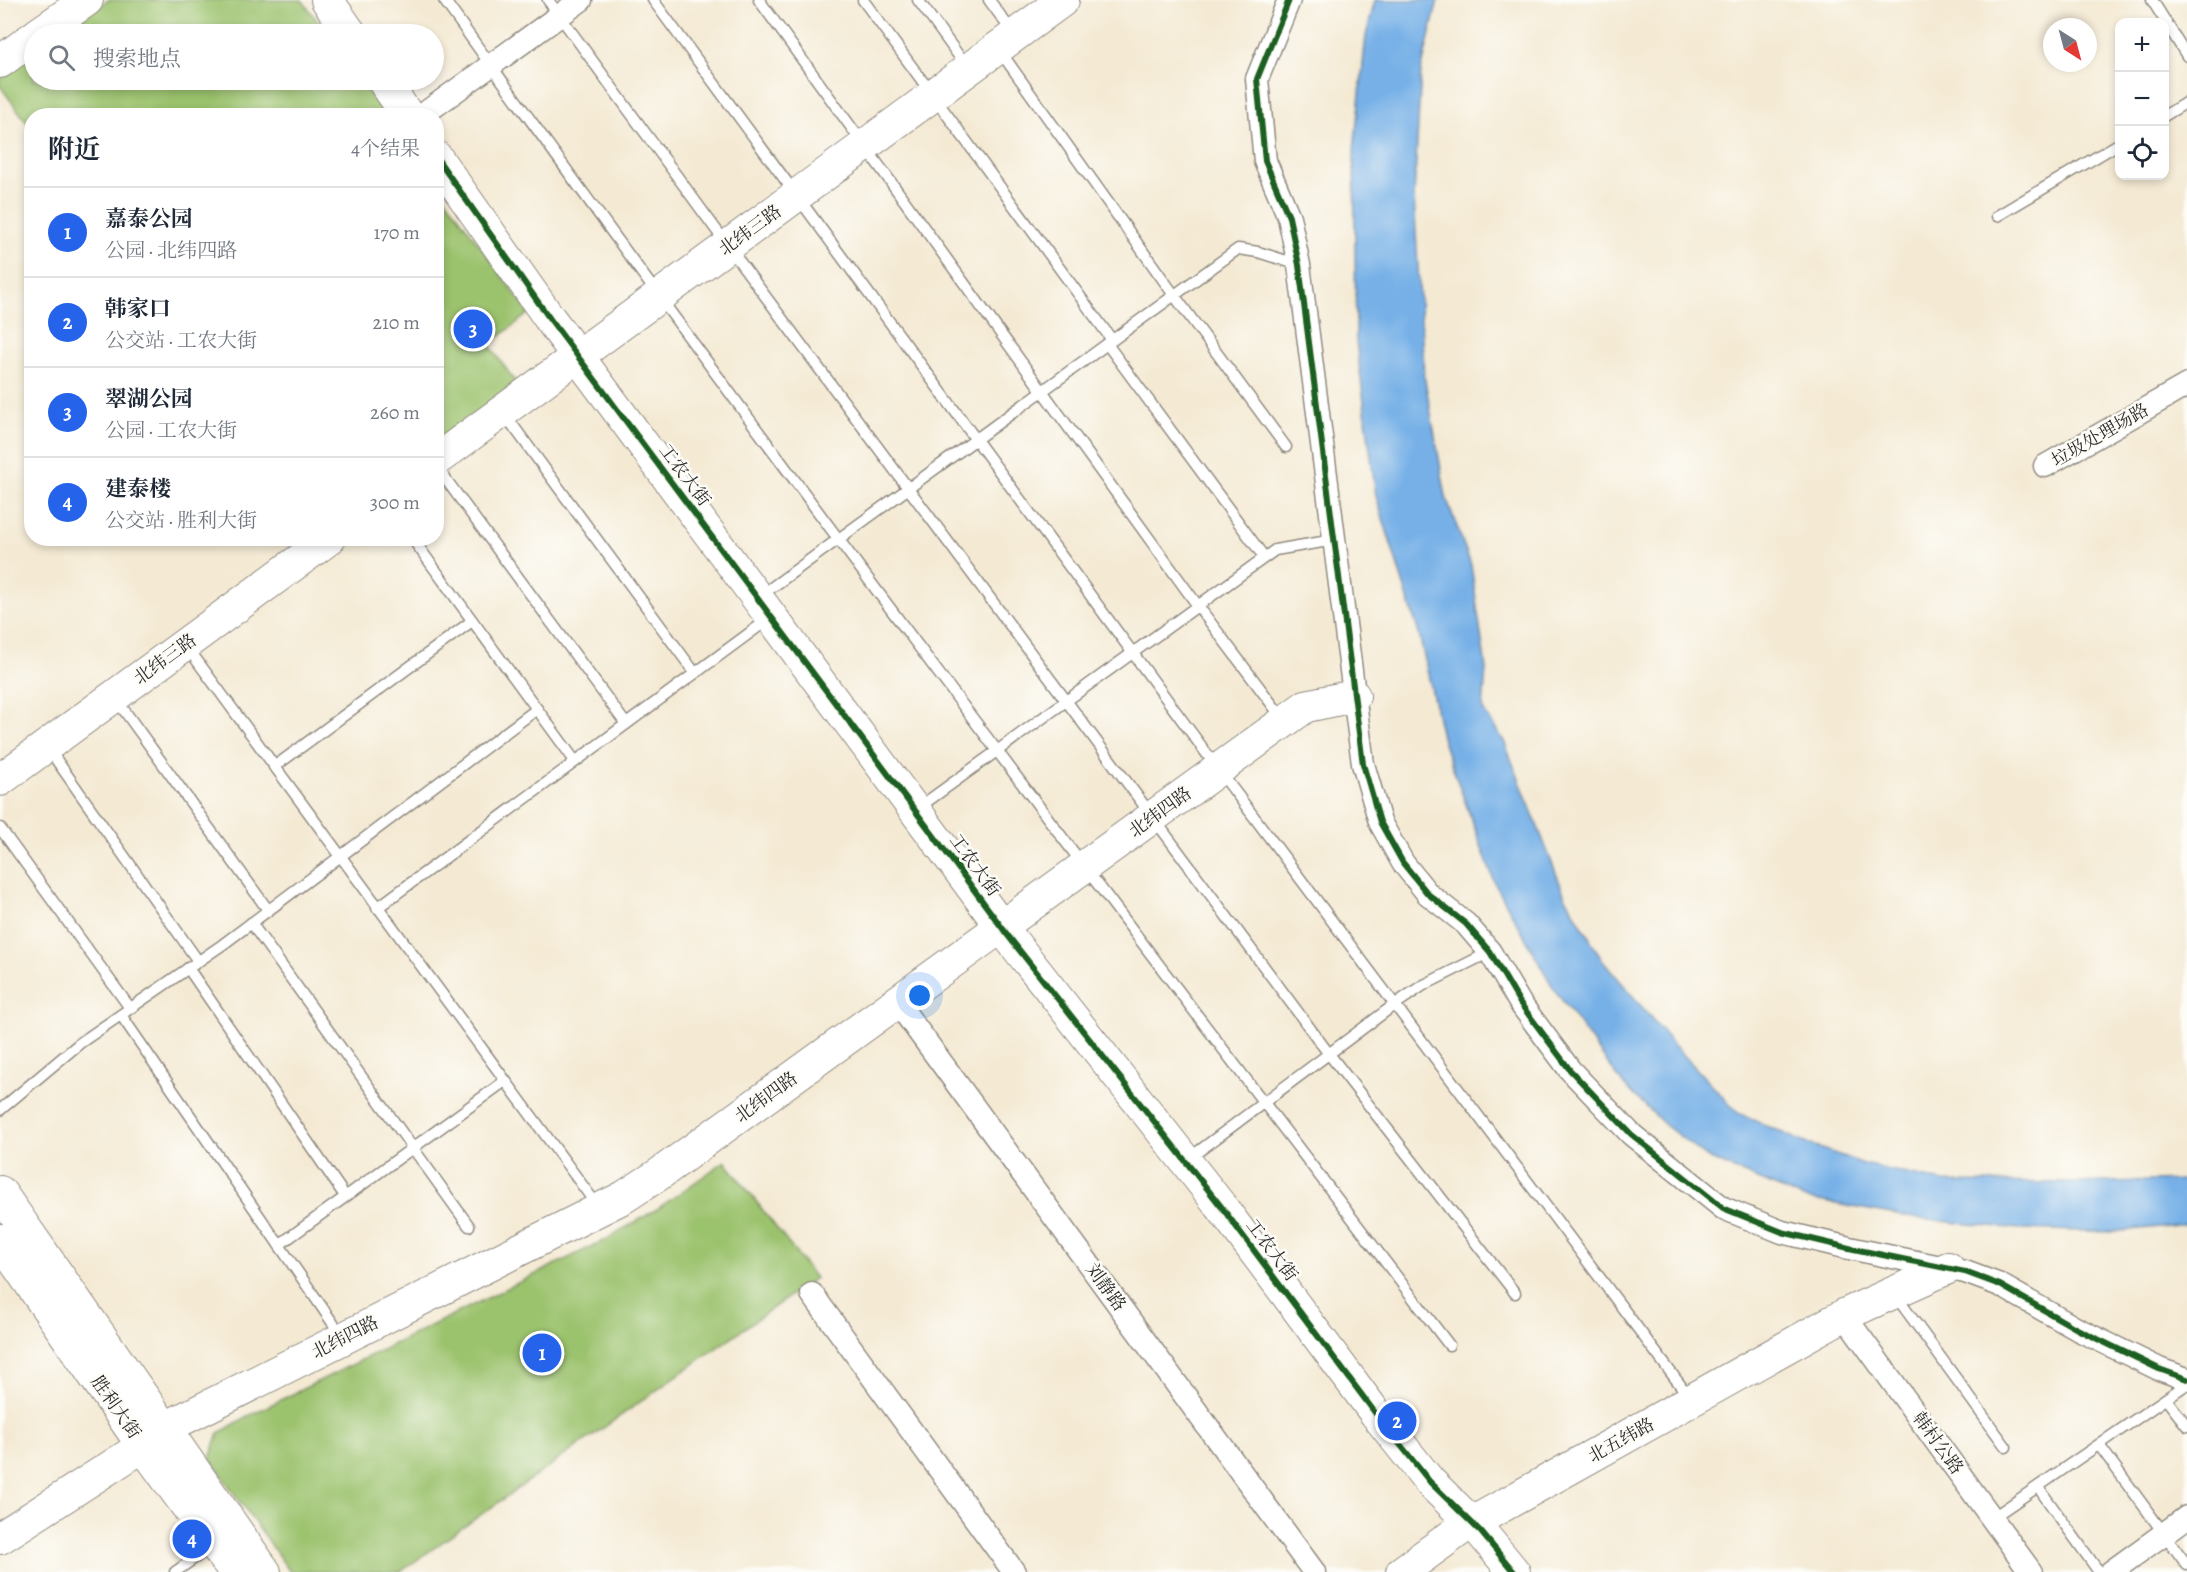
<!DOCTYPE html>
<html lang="zh">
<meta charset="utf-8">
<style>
:root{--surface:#fff;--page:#f6f6f7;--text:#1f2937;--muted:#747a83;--line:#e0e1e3;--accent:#2563eb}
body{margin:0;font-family:Alegreya,"Noto Serif SC",serif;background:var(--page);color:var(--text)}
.controls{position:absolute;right:18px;top:18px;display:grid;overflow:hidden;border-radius:12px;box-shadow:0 3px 9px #0003}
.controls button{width:54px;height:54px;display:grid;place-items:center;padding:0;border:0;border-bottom:2px solid var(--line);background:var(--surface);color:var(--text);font:30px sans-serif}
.compass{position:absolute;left:2043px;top:18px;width:54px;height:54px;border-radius:50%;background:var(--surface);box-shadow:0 3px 9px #0003;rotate:144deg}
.you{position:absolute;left:920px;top:996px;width:21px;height:21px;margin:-15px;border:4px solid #fff;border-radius:50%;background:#1a73e8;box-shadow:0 0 0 9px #1a73e833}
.badge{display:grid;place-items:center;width:39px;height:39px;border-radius:50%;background:var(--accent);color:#fff;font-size:20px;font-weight:700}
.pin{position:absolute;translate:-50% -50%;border:3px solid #fff;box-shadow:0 2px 6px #0006}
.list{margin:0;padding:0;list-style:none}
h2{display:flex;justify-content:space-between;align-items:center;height:78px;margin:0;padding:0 24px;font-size:26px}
h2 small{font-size:20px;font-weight:400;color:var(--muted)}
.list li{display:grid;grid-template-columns:39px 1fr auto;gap:18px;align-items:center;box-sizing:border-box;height:90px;padding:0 24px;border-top:2px solid var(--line)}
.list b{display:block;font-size:22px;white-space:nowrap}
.list p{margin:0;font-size:20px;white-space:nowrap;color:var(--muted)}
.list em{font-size:20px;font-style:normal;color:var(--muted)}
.icon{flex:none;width:33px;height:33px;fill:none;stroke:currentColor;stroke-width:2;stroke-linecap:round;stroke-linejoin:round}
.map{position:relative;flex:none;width:2187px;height:1572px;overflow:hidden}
.search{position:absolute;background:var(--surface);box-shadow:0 3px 9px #0003;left:24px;top:24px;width:420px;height:66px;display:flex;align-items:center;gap:15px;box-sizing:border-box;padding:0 21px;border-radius:33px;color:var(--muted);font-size:22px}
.panel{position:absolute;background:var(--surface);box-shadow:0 3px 9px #0003;left:24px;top:108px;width:420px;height:438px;border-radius:24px}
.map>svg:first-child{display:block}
.green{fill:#9bc26d;stroke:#63764c;stroke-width:1.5}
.water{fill:#76b0e7;stroke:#506e89;stroke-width:1.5}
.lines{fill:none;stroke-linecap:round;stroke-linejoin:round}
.lane-casing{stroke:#908a80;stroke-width:13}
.street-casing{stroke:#908a80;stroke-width:25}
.secondary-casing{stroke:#908a80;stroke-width:34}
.lane{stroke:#fff;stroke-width:10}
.street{stroke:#fff;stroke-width:22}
.secondary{stroke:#fff;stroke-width:32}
.cycleway-casing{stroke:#fdfcf7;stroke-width:10}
.cycleway{stroke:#1b5e20;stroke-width:6}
.labels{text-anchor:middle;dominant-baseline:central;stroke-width:5;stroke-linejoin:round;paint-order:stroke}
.street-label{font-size:18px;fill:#2b2b2b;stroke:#fdfcf7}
</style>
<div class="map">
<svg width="2187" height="1572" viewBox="0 0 2187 1572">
<rect width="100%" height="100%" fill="#fdfcf7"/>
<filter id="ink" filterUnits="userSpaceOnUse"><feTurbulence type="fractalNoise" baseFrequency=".0167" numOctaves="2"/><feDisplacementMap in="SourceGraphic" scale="12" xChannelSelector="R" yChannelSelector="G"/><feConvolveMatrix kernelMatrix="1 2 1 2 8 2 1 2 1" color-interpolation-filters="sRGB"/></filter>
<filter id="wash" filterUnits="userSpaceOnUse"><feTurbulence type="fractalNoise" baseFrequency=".008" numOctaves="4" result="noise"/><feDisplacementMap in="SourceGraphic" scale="24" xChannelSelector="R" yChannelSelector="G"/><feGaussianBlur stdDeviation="1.35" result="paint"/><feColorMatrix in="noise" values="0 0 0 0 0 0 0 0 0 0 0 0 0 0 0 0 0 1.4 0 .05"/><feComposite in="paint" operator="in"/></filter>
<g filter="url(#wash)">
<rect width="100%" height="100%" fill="#f4ead4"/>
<g class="green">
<path d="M108,0h194l25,34h-268z"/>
<path d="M34,51v29h326l26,35 -354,1 -1,12 -31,-42v-10z"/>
<path d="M436,185l93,128 -40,32 31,43 -84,61z"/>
<path d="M725,1161l90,117 -415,294h-110l-57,-80 -23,-34 9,-25 29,-17 359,-177 50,-30z"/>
</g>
<path class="water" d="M1375,0h63l-17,71 -7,125 10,179 22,122 25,68 15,104 -3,41 21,31 61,155 36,62 72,86 65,69 65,29 61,22 79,18 126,1 118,-3v44l-75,8 -92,-3 -101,-10 -116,-21 -95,-40 -43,-33 -43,-42 -68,-94 -59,-105 -52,-143 -24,-107 -43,-138 -20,-155 -2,-191 12,-114z"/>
</g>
<g filter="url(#ink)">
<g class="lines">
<g class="lane-casing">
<g id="lane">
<path d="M444,0c326,455 665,901 1005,1345"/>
<path d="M548,0l180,246 601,808 186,239"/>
<path d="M653,0l565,769 472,629"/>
<path d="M759,0l439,606 85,113"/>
<path d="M863,0l249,340"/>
<path d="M918,0l49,67"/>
<path d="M989,0l24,33"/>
<path d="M2152,0l35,56"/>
<path d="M1000,51l174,244 112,152"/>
<path d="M2164,116l23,-14"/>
<path d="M1997,216l123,-73"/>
<path d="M1107,344l157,213"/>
<path d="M503,412l192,261"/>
<path d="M436,466l190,258"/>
<path d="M412,538l163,223"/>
<path d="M760,596l478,-347 20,3 41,13"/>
<path d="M187,647l412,561"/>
<path d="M116,699l152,211"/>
<path d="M48,748l150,213"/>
<path d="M274,767l198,-146"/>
<path d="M918,808l357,-258 59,-10"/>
<path d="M0,828l130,180"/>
<path d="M377,908l393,-290"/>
<path d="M251,923l218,303"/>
<path d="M188,968l157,228"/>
<path d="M121,1015l220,320"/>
<path d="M0,1110l80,-67 142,-98 315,-236"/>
<path d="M1187,1160l207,-155 28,-19 68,-34"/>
<path d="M279,1245l226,-164"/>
<path d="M1895,1295l111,152"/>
<path d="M2166,1399l21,27"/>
<path d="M2099,1445l88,120"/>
<path d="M2038,1487l61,85"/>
<path d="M1992,1518l195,-134"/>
<path d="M175,1572l37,-26"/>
</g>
</g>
<g class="street-casing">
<g id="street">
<path d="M1289,0l-32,79 8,82 24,56 10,48 64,499 17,58 23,41 25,31 38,30 24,28 30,51 50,67 61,64 92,74 59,24 67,16 116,24 35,13 77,44 82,40 28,10"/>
<path d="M421,116l160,-116"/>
<path d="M2045,466l142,-81"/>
<path d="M897,1002l417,570"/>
<path d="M812,1294l202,278"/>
<path d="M1844,1315l187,257"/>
<path d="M2111,1572l76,-55"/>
</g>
</g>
<g class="secondary-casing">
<g id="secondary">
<path d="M327,0l24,34"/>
<path d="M38,34l49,-34"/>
<path d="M0,62l34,-25"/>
<path d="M383,80l25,36"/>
<path d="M436,157l114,162 459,618 211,268 156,209 54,68 51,50 33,40"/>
<path d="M436,460l627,-460"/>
<path d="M0,780l330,-242"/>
<path d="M0,1192l265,380"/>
<path d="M0,1240l143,206 92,126"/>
<path d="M0,1538l143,-92 22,-18 459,-231 34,-22 648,-469 48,-10"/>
<path d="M1402,1572l59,-43 383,-214 104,-47"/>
</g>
</g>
<use href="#lane" class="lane"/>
<use href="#street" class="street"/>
<use href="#secondary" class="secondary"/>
<g class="cycleway-casing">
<g id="cycleway">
<path d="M1289,0l-32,79 8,82 24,56 10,48 64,499 17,58 23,41 25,31 38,30 24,28 30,51 50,67 61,64 92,74 59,24 67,16 116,24 35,13 77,44 82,40 28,10"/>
<path d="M436,157l114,162 459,618 211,268 156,209 54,68 51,50 33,40"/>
</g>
</g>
<use href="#cycleway" class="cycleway"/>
</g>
</g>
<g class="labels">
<g class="street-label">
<text transform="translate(750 230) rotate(-36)">北纬三路</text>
<text transform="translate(2100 435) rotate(-30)">垃圾处理场路</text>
<text transform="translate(685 475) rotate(53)">工农大街</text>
<text transform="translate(165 659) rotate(-36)">北纬三路</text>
<text transform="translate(1160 812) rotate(-36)">北纬四路</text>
<text transform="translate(975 865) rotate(54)">工农大街</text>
<text transform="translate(766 1097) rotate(-36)">北纬四路</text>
<text transform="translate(1272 1250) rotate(53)">工农大街</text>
<text transform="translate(1106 1287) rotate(54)">刘静路</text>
<text transform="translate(345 1337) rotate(-27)">北纬四路</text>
<text transform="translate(116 1407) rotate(55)">胜利大街</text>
<text transform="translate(1621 1440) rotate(-29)">北五纬路</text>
<text transform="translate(1938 1443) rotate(54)">韩村公路</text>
</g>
</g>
</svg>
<div class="controls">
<button>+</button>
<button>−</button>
<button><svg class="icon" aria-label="locate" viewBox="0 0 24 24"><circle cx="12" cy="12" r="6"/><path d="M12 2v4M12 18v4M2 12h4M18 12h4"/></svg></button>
</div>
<svg class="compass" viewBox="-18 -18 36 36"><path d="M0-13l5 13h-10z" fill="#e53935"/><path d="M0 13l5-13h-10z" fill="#747a83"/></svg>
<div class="you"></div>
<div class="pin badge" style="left:542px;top:1353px">1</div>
<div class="pin badge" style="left:1397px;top:1421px">2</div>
<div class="pin badge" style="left:473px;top:329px">3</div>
<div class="pin badge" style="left:192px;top:1539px">4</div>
<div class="search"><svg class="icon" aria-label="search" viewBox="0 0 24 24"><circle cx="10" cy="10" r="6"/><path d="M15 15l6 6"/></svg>搜索地点</div>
<section class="panel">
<h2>附近<small>4个结果</small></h2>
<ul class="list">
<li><span class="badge">1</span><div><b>嘉泰公园</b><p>公园 · 北纬四路</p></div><em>170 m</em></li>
<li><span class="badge">2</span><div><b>韩家口</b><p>公交站 · 工农大街</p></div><em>210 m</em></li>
<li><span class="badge">3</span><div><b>翠湖公园</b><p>公园 · 工农大街</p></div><em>260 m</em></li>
<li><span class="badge">4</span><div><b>建泰楼</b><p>公交站 · 胜利大街</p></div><em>300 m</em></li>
</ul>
</section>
</div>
